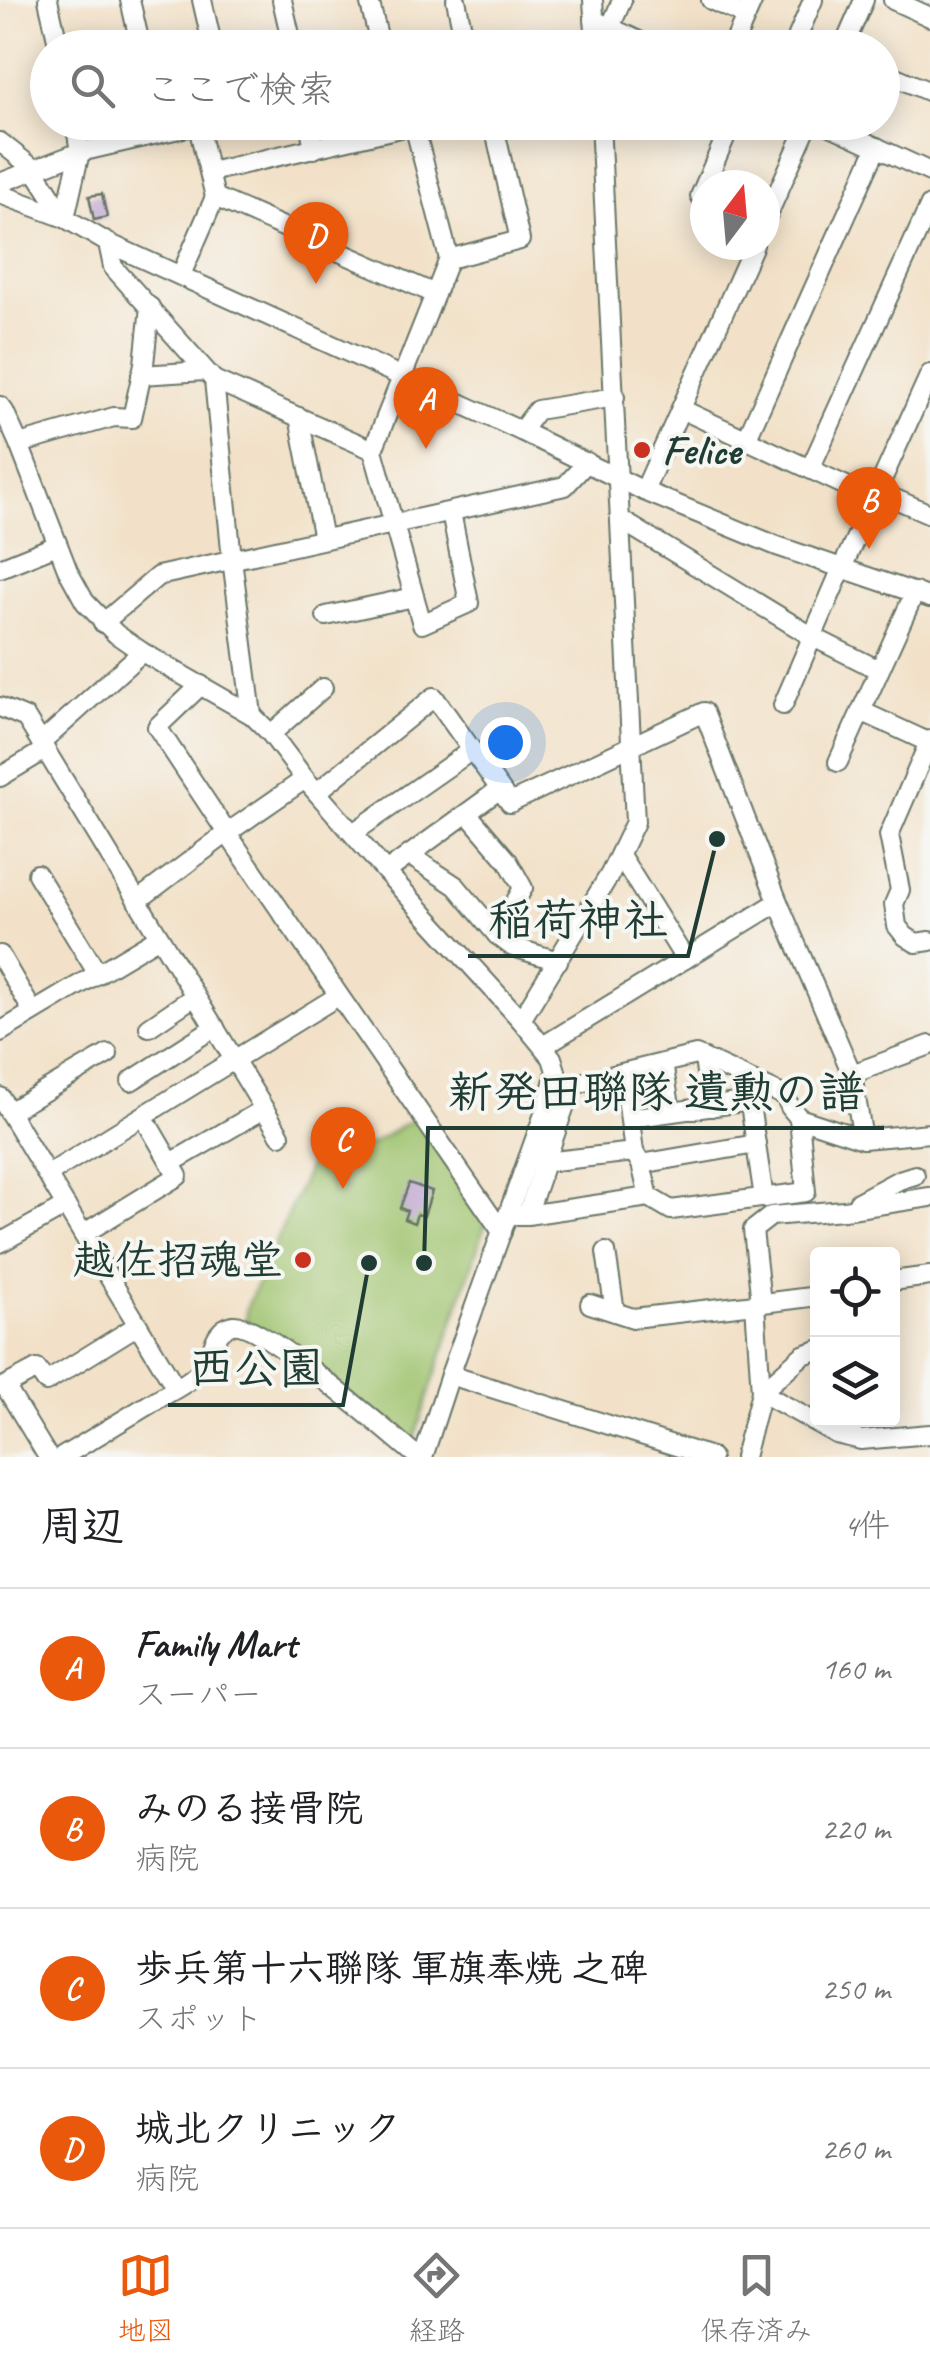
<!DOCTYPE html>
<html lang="ja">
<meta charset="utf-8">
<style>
:root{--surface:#fff;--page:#f2f2f2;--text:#202124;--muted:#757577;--line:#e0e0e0;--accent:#ea580c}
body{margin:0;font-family:Caveat,"Klee One",sans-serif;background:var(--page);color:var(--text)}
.controls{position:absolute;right:30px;bottom:30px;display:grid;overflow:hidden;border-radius:10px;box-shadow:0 5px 25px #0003}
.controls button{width:90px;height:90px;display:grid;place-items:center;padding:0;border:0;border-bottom:2px solid var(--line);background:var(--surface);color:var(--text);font:50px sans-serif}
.compass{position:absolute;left:690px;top:170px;width:90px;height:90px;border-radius:50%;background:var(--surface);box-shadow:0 5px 25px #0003;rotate:16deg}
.you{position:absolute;left:505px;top:742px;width:35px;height:35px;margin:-25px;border:8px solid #fff;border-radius:50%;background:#1a73e8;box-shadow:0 0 0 15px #1a73e833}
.badge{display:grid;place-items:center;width:65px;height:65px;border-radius:50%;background:var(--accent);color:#fff;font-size:32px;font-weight:700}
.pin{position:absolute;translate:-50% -82px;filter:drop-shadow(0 2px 5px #0008)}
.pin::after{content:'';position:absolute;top:52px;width:35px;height:30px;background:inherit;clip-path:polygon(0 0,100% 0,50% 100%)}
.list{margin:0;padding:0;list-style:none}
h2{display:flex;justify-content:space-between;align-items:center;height:130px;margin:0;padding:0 40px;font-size:42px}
h2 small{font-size:32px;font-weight:400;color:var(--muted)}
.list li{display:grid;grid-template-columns:65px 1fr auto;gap:30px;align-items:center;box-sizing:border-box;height:160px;padding:0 40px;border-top:2px solid var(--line)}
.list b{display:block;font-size:38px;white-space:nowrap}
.list p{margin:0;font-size:32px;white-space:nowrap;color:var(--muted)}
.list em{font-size:32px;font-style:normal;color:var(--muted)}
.icon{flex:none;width:55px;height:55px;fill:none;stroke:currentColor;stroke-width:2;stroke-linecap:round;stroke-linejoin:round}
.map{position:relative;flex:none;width:930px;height:1457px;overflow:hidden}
.search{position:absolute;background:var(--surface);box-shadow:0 5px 25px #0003;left:30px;right:30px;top:30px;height:110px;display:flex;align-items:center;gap:25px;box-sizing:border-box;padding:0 35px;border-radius:55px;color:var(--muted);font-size:38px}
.sheet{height:770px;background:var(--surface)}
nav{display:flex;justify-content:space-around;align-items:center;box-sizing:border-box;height:140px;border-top:2px solid var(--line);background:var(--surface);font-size:28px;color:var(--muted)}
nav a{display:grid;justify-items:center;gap:5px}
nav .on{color:var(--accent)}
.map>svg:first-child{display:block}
.green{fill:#9ec26c;stroke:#5e8050;stroke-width:2.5}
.building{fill:#bca0cf}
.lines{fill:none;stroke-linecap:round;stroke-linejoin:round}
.minor-casing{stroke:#697668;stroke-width:22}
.minor{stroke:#fff;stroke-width:18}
.poi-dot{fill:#c8321e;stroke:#f6f6f2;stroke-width:4}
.labels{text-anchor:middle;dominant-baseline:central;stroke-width:8;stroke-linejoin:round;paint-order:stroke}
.poi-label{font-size:42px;font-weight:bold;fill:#1f3d34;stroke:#f6f6f2;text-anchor:start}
.leader{fill:none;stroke:#1f3d34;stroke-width:4}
.callout-dot{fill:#1f3d34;stroke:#f6f6f2;stroke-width:4}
.callout-label{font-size:45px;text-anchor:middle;font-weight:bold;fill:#1f3d34;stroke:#f6f6f2;stroke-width:8;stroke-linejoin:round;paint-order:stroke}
</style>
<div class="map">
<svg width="930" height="1457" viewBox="0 0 930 1457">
<rect width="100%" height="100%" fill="#f6f6f2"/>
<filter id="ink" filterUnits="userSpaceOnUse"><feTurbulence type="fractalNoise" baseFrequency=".01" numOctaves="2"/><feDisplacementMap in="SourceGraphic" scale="20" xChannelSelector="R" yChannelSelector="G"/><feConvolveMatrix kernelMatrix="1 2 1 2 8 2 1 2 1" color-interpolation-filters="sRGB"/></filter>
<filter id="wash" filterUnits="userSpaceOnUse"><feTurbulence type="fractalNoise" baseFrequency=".0048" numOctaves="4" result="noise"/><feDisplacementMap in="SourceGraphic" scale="40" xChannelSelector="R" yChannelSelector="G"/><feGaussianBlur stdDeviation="2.25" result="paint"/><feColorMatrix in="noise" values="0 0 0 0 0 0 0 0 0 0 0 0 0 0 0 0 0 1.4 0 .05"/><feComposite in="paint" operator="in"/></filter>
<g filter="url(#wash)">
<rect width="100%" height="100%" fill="#f2e1c8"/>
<path class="green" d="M419,1116l69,101 -75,225 -167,-121v-12l73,-165 49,2z"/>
<g id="blocks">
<g class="building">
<path d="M102,194l5,23 -13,3 -5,-24z"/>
<path d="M409,1183l23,8 -8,25 -7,-2 -3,9 -10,-4 3,-8 -7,-3z"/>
</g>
</g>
</g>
<g filter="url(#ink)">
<use href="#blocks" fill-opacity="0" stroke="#697668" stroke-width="2.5"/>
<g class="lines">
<g class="minor-casing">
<g id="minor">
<path d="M48,0l11,48"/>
<path d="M130,0l11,48"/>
<path d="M202,0l11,48"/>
<path d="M282,0l11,48"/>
<path d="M369,0l12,48"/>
<path d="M456,0l10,48"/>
<path d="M593,0l3,48"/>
<path d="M711,0l35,16"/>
<path d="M893,0l37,17"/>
<path d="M594,20l60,28"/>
<path d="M610,28l12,-28"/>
<path d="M551,48l44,-10"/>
<path d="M732,48l21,-48"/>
<path d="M794,48v-3l19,-45"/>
<path d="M843,48l21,-48"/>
<path d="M882,71l48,21"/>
<path d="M309,122l5,27"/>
<path d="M822,122l108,50"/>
<path d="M414,125l35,134"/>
<path d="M0,142l34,27 31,49"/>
<path d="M210,172l216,-50"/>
<path d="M0,183l80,-31 129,-30"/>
<path d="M0,194l65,24 43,25 413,188 123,60 133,55 153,52"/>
<path d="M215,197l220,97"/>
<path d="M705,198l-5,-2 32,-74"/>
<path d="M65,218l15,-66 -5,-30"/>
<path d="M765,221l44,-99"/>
<path d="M108,243l5,24 101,113 18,179 20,156"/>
<path d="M181,275l34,-78 -17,-71"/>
<path d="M141,375l64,-4"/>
<path d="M214,380l159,70"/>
<path d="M0,406l4,5 15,33 49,127 17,31 31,32 26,18 110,63 19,19 34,45 81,93 135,148 31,38 4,13 -8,32 -98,272 -27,82"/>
<path d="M681,409l193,90"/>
<path d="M299,417l24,122"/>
<path d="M521,431l16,-21 78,-13"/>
<path d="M746,440l131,-293"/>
<path d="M19,444l95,-27 18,1 12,-54 6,-57"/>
<path d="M810,469l120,-264"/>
<path d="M644,491l110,-246"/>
<path d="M877,491l53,23"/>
<path d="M451,512l18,91 -47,21 -49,-174 76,-191 71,-19 -27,-118"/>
<path d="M621,520l192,117 66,33"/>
<path d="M0,568l57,-23"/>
<path d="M326,616l88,-19"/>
<path d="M103,623l55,-47 407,-90 22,-24"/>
<path d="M201,685l-44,42 70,106 275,399"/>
<path d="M783,705l59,-137 88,-194"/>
<path d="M0,707l26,11 254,417"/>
<path d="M861,711l69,32"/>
<path d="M271,734l52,-46"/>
<path d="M930,740l-41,95 11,55 -6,14 3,22 8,10 11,7 14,-2"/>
<path d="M41,743l101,-91"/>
<path d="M838,762l77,-170"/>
<path d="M0,777l45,-27"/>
<path d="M317,792l117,-95 66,92"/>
<path d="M467,813l41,48 15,27 -26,47"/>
<path d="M353,833l119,-83"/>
<path d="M409,855l47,31 41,49 16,12 45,14"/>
<path d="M620,855l65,104"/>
<path d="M386,872l114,-83 10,14 194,-91 74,190 74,172 11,65"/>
<path d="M37,874l61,100"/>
<path d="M137,901l90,-68 78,-54"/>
<path d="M0,955l33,57"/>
<path d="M521,1020l89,-146 25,-52 -35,-700"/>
<path d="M149,1027l46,-31"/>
<path d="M0,1032l159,-95"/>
<path d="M543,1046l235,-144"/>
<path d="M704,1059l7,48"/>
<path d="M663,1063l8,49"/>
<path d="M624,1073l10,79 7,12 8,33"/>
<path d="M852,1074l78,-29"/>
<path d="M746,1078l18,120"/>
<path d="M131,1081l84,-54"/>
<path d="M554,1083l18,2 124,-30 89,41 5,11 9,11 64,21 67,-6"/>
<path d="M0,1097l176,291"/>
<path d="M9,1112l99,-58"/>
<path d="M630,1118l120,-17"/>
<path d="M539,1159l6,3 89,-10"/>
<path d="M171,1163l93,-54"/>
<path d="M641,1164l115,-20"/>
<path d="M47,1175l291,-179"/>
<path d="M858,1202l41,-22 16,-5"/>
<path d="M508,1215h19l122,-18 22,13 135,-18 -7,-74"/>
<path d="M527,1215l45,-130"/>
<path d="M83,1234l95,-58 -35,-60"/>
<path d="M0,1243l66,-37"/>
<path d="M606,1252l9,60"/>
<path d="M892,1281l38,-5"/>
<path d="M761,1303l-8,-73 18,-14 73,-6 86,-13"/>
<path d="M590,1304l43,14 122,-14"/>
<path d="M818,1350l-15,5 -42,37 75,42 25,6 69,-6"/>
<path d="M450,1375l261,82"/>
<path d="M48,1457l-43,-71 32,-17 9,13 92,-57"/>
<path d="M62,1457c30,-18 61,-37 91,-55 16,-10 39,-20 50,-35 11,-13 9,-38 30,-42 28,-4 157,109 185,132"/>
<path d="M744,1457l17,-65 -6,-88 63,-8"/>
</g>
</g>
<use href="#minor" class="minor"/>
</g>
</g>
<g class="poi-dot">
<circle cx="642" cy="450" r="10"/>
<circle cx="303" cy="1260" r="10"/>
</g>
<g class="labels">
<g class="poi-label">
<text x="662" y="450">Felice</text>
<text x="283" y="1260" text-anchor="end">越佐招魂堂</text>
</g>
</g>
<path class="leader" d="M717 839L688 956H468M424 1263L428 1128H884M369 1263L343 1405H168"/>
<g class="callout-dot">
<circle cx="717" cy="839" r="10"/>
<circle cx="424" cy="1263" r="10"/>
<circle cx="369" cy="1263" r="10"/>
</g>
<g class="callout-label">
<text x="578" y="935">稲荷神社</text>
<text x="656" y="1107">新発田聯隊 遺勲の譜</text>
<text x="256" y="1383">西公園</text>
</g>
</svg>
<div class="controls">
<button><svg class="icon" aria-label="locate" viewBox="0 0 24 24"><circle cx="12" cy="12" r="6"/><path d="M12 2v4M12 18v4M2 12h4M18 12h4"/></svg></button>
<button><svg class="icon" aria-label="layers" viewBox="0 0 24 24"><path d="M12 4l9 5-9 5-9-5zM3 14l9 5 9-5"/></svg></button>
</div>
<svg class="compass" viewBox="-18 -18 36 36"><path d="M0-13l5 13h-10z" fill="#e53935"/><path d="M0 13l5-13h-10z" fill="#757577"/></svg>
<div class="you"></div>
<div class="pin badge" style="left:426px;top:449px">A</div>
<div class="pin badge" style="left:869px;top:549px">B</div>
<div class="pin badge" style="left:343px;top:1189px">C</div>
<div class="pin badge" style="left:316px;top:284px">D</div>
<div class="search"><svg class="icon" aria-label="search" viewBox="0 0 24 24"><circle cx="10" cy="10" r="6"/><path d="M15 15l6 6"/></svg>ここで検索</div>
</div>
<section class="sheet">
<h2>周辺<small>4件</small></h2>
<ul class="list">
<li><span class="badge">A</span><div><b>Family Mart</b><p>スーパー</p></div><em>160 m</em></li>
<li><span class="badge">B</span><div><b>みのる接骨院</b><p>病院</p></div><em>220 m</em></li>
<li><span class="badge">C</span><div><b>歩兵第十六聯隊 軍旗奉焼 之碑</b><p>スポット</p></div><em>250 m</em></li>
<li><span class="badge">D</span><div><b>城北クリニック</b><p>病院</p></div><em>260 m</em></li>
</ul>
</section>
<nav>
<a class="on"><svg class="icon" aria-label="map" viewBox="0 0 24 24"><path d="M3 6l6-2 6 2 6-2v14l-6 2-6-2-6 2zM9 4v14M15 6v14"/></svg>地図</a>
<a><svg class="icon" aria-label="directions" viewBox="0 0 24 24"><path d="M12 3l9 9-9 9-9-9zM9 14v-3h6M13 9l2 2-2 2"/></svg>経路</a>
<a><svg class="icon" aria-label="saved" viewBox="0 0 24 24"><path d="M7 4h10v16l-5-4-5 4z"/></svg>保存済み</a>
</nav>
